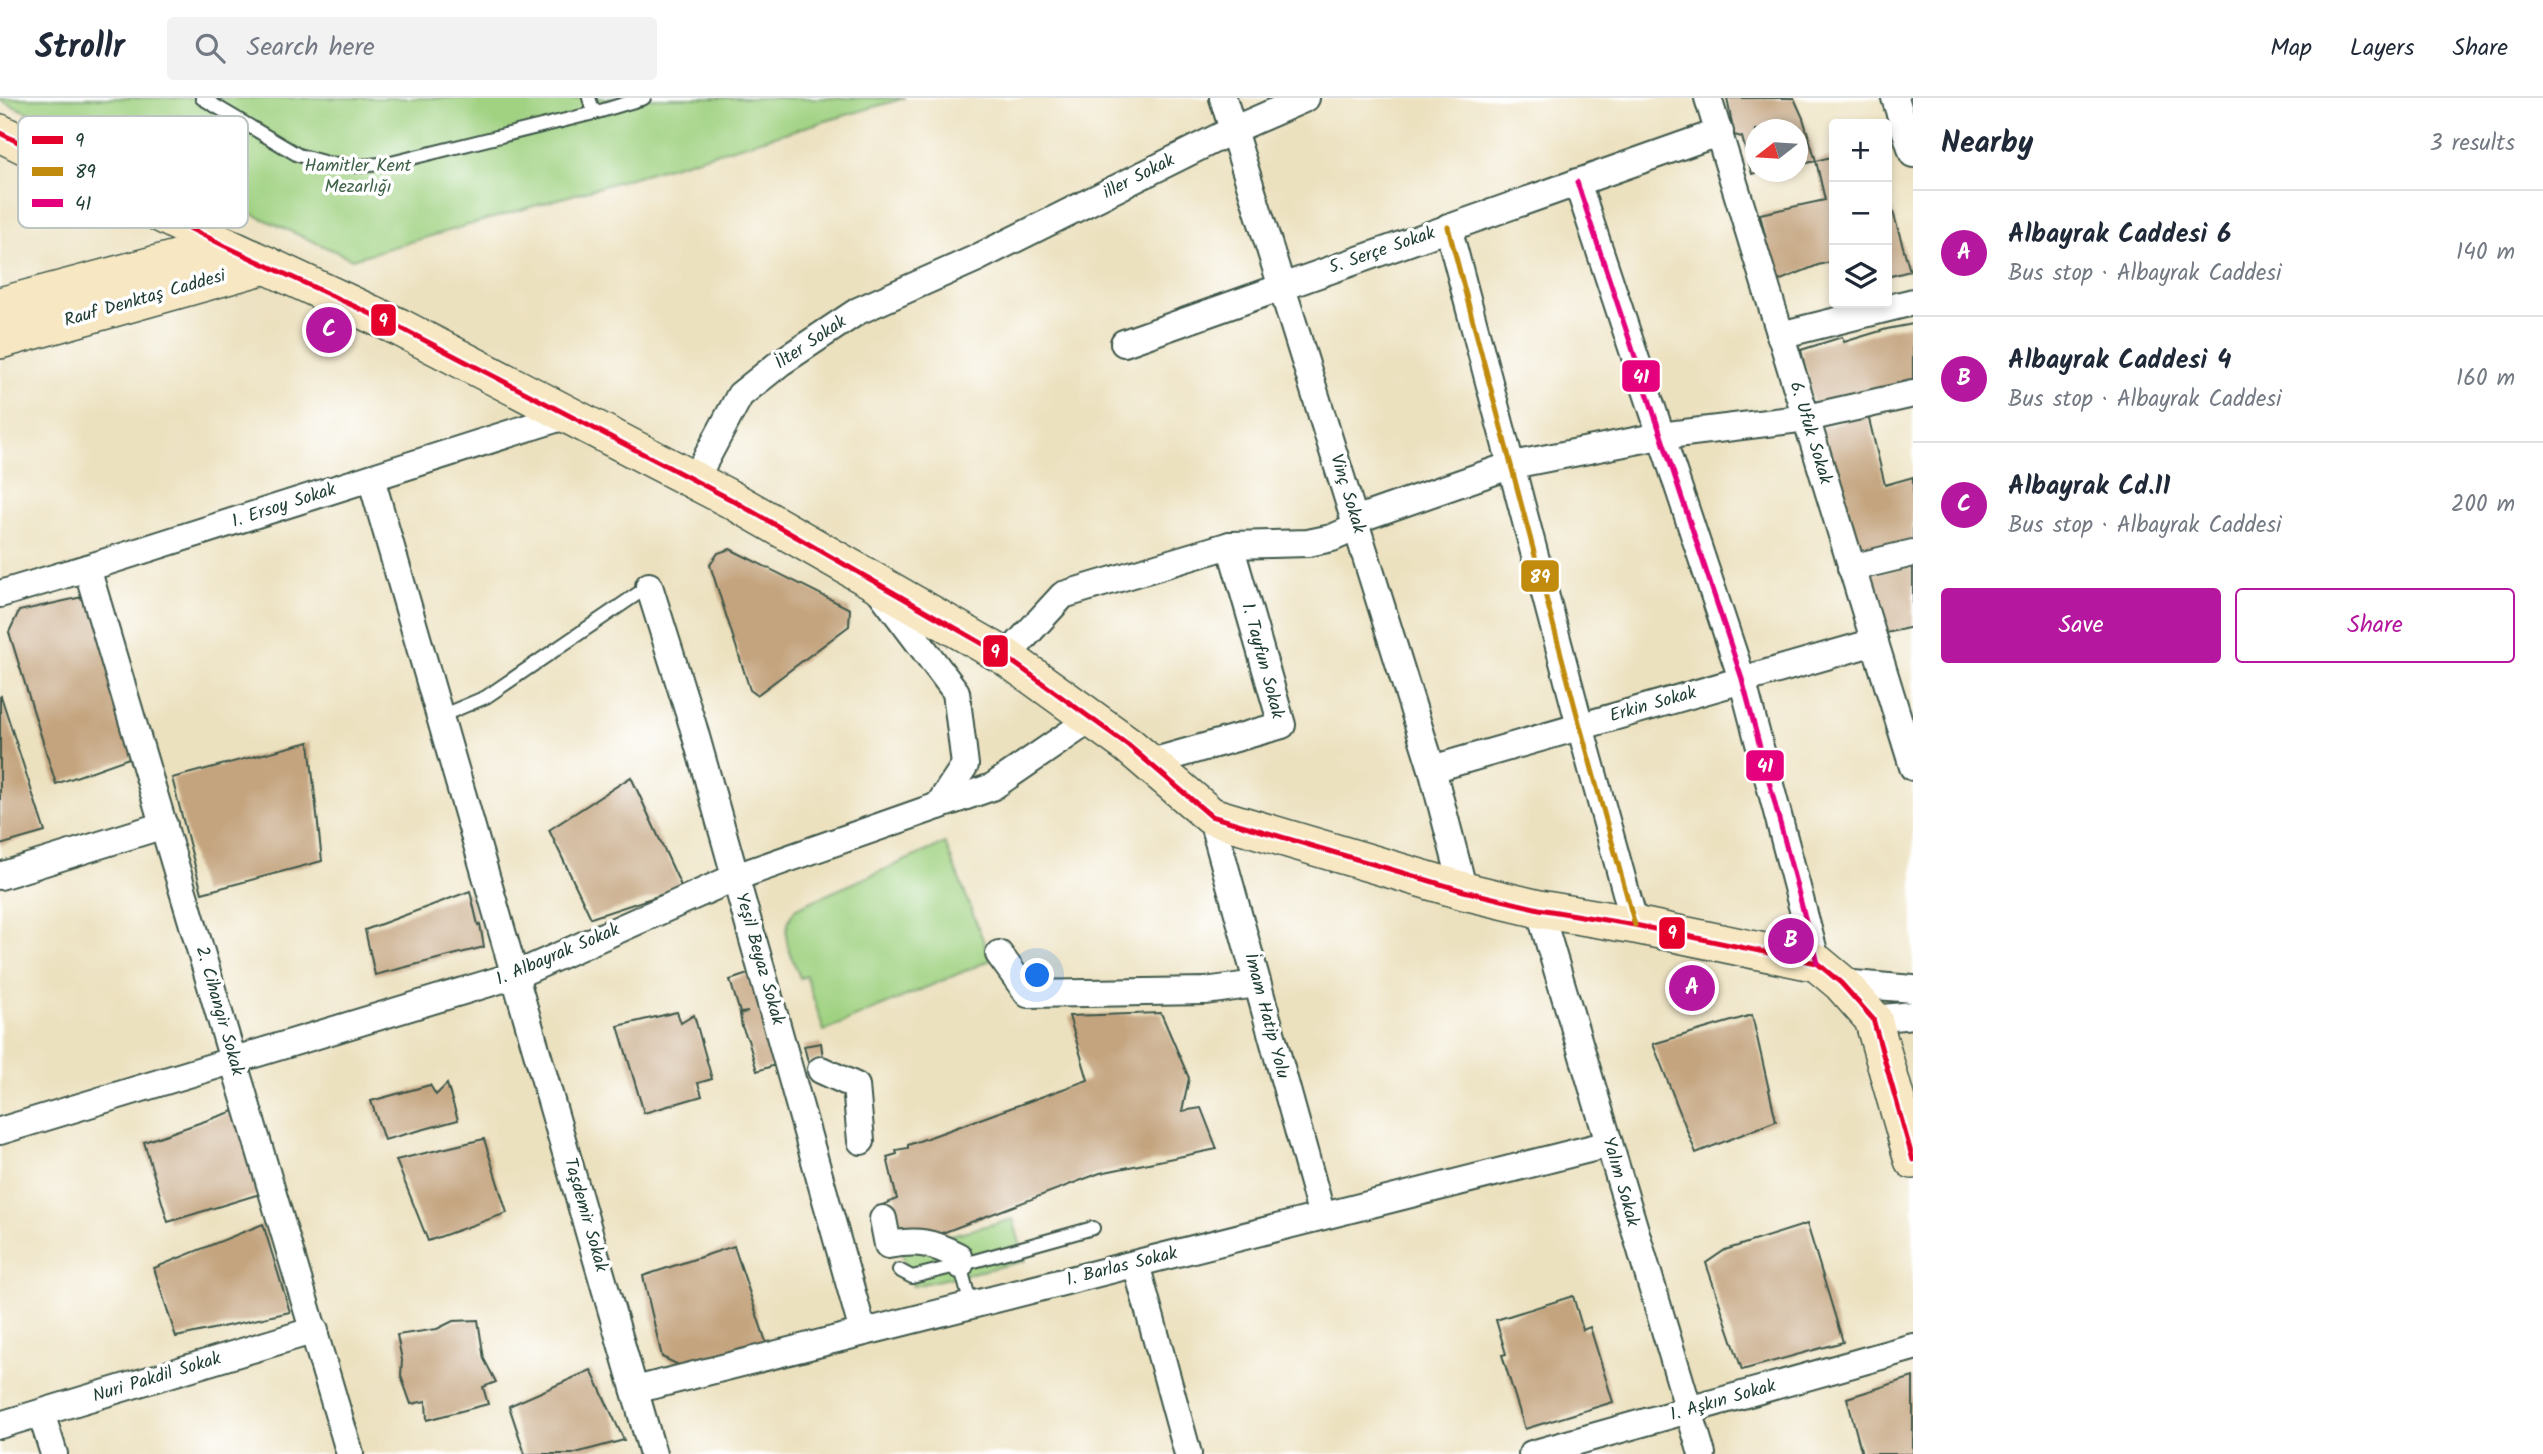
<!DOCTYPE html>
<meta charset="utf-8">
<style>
:root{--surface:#fff;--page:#f2f2f3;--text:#1f2937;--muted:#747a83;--line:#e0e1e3;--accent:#b5179e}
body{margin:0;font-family:Kalam,sans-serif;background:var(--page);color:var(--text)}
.controls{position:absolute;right:21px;top:21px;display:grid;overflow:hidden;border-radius:7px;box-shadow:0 4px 10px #0003}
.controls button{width:63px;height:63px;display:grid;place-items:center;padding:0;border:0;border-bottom:2px solid var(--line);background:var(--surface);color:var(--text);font:35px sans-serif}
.compass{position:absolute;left:1745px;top:21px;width:63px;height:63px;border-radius:50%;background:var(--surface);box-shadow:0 4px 10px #0003;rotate:253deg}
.you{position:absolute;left:1038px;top:878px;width:24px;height:24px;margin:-18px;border:5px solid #fff;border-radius:50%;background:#1a73e8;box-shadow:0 0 0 10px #1a73e833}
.badge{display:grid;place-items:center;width:46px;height:46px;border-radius:50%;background:var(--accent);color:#fff;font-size:23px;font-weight:700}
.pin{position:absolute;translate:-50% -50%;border:4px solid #fff;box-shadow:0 2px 7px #0006}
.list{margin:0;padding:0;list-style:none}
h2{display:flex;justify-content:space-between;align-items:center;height:91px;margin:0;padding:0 28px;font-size:30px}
h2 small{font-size:23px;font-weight:400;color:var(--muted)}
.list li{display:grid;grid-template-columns:46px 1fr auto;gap:21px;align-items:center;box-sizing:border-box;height:126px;padding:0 28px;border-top:2px solid var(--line)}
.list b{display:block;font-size:26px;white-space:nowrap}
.list p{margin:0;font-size:23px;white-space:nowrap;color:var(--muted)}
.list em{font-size:23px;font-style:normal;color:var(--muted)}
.actions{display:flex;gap:14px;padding:21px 28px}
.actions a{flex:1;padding:16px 0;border:2px solid var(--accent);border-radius:7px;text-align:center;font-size:24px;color:var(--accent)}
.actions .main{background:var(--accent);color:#fff}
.icon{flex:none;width:38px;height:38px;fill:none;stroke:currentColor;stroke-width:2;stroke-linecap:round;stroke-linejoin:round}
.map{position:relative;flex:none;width:1913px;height:1356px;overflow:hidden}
header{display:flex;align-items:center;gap:42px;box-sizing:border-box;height:98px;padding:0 35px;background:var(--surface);border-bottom:2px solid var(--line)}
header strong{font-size:33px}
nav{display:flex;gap:38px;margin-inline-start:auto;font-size:24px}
.search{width:490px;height:63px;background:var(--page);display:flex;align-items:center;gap:18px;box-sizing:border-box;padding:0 24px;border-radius:7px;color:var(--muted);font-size:26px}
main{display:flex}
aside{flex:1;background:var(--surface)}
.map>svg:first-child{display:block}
.green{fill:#a0d282;stroke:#60885b;stroke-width:2}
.building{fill:#c4a47f}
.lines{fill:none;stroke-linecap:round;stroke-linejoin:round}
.lane-casing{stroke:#3e5649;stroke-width:16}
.street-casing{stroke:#3e5649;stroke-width:30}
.secondary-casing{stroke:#3e5649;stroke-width:40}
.lane{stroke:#fff;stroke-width:12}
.street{stroke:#fff;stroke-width:26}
.secondary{stroke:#f7e8c3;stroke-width:37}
.bus-1-casing{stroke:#fff;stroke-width:10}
.bus-2-casing{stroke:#fff;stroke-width:10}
.bus-3-casing{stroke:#fff;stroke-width:10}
.bus-1{stroke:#e4002b;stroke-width:5}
.bus-2{stroke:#c18c0d;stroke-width:5}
.bus-3{stroke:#e5007d;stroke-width:5}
.labels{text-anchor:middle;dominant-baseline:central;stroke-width:7;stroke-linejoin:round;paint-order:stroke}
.park-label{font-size:18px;fill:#3f6248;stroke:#fff}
.street-label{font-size:18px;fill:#1f3d34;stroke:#fff}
.key{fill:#fff;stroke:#bcc5c2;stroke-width:2}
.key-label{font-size:19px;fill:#1f3d34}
.line-badge{stroke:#fff;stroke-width:2.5}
.badge-label{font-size:19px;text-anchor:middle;font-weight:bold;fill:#fff}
</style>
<header>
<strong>Strollr</strong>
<div class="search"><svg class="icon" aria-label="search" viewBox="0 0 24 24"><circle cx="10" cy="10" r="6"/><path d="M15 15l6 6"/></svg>Search here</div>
<nav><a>Map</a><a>Layers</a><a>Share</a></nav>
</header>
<main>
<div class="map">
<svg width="1913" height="1356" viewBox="0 0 1913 1356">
<rect width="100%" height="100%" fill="#fff"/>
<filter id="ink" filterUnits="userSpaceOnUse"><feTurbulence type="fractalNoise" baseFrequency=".0143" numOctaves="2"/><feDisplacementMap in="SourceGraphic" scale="14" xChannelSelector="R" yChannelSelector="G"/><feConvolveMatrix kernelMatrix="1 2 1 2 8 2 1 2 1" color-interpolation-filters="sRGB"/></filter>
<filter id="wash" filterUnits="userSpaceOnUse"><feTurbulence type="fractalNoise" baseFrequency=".00686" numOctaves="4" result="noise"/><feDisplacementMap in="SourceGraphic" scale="28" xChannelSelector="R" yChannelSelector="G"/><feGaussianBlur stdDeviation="1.57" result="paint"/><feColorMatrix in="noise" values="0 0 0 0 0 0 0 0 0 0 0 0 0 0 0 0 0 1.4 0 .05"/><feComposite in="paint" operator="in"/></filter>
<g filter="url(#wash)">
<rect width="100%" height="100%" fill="#ece1bf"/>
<g class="green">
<path d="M0,0h905l-553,161 -352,-159z"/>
<path d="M945,745l46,117 -167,71 -18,-55 -6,2c-10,-26 -23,-45 -4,-70z"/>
<path d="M1013,1121l12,42 -112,25 -13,-38z"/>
</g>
<g id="blocks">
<g class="building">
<path d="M1727,0h67l9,20 13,43 18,-5v105l-16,4 -42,17 -16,-68 65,-14 -9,-39 -18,4v-35h-42v43l-4,1 -10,-37 -8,-2z"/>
<path d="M1887,93l23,80 -23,6z"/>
<path d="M1913,226v58l-98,28 -14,-60 41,-13 2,5 43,-13z"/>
<path d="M1868,317l17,70 28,-8v64l-56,17 -37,-130z"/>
<path d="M730,451l120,60 -1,17 -92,69 -7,-5 -40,-125 8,-12z"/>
<path d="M1913,468v61l-36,8 -17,-58z"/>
<path d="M100,495l43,160 -87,31 -47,-152 10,-21z"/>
<path d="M1,598l44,136 -45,13v-148z"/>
<path d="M309,644l13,119 -120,32 -30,-115z"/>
<path d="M631,679l51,111 -91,30 -42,-88z"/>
<path d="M470,793l8,34 2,-1 4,23 -109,28 -10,-45z"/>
<path d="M754,874l27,91 -24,8 -9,-31 -6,-13 -2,-13 8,-2 -8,1 -10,-33z"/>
<path d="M677,914l4,11 13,-8 18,64 -14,4 4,13 -58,17 -26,-87z"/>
<path d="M1161,915l28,65 -7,33 19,-3 16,41 -117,24 -171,65 -37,4 -10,-37 15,-6 -10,-42 10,-3 -1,-4 12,-2v-3l180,-65 -19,-64z"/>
<path d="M1752,917l24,106 -80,32 -43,-109z"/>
<path d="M821,945l2,15 -15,4 -4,-16z"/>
<path d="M447,986l11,36 -74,20 -13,-39 59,-16 6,10z"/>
<path d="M234,1013l29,82 -95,29 -24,-80z"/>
<path d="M484,1041l23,74 -79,28 -32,-81z"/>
<path d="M263,1126l27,88 -114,25 -22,-69z"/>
<path d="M1807,1126l36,118 -101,28 -36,-107 19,-13z"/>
<path d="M734,1148l35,105 -80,19 -27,-13 -19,-81z"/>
<path d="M1573,1198l10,34 7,-3 23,75 -88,27 -23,-74 4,-1 -10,-34z"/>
<path d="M478,1222l6,39 12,23 -13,5 5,17 -61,16 -1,-19 -15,3 -10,-28 1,-16 -5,-25 40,-6 16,-8z"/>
<path d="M591,1272l33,70 -52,14h-47l-16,-48z"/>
<path d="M1913,1279v77h-51l-15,-56z"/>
</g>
</g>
</g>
<g filter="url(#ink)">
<use href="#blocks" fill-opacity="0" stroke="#3e5649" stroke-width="2"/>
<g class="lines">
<g class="lane-casing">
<g id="lane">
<path d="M202,0l96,57 29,8 32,3 32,-3 203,-50 50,-15"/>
<path d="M589,0l5,15"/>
<path d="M441,618l45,-19 163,-111"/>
<path d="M960,1167l133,-37"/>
<path d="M899,1172l13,7 48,-12 11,40"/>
</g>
</g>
<g class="street-casing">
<g id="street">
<path d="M1223,0l209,671 32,122"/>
<path d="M1708,0l205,669"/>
<path d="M1895,0l18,56"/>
<path d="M1577,84l165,497 75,284"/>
<path d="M1448,129l132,499 55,199"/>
<path d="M1780,237l133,-33"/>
<path d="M1124,245l596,-211"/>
<path d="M371,380l282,976"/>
<path d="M694,383l46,-86 40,-32 78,-52 117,-52 258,-129 73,-32"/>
<path d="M1355,422l157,-55 148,-29 147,-18 106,-24"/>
<path d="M87,470l263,886"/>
<path d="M1851,470l62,-15"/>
<path d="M649,488l44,140 170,606"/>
<path d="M879,492l77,102 9,73 -27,41"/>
<path d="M0,496l87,-26 481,-153"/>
<path d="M1006,559l57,-62 167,-50 78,-2 24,-5 25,-11"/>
<path d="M1148,665l134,-38 -52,-180"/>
<path d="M1432,671l443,-127"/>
<path d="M1211,718l111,400"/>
<path d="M0,778l164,-51"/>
<path d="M1539,811l163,545"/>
<path d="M999,856l29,40 177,-3 52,-7"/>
<path d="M1841,885l72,6"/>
<path d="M1873,921l40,-4"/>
<path d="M821,972l35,16 5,55"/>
<path d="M0,1033l516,-156 220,-98 256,-90 99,-68"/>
<path d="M883,1121l5,26c30,-5 43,-3 70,11l2,9"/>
<path d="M1136,1166l52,190"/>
<path d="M635,1292l974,-246"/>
<path d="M41,1315l13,41"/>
<path d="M0,1327l315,-95"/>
<path d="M1532,1356l381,-107"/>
</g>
</g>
<g class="secondary-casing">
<g id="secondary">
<path d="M0,35l225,113 174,81 333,173 274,157 122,88 83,71 253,75 75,18 96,16 182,38 24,20 32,36 40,141"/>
<path d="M0,208l225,-60"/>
<path d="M0,242l266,-75"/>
</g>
</g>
<use href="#lane" class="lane"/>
<use href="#street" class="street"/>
<use href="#secondary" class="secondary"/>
<g class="bus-1-casing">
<path id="bus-1" d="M0,35l225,113 174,81 333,173 274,157 122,88 83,71 253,75 75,18 96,16 182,38 24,20 32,36 40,141"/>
</g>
<g class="bus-2-casing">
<path id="bus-2" d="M1448,129l132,499 55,199"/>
</g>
<g class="bus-3-casing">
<path id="bus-3" d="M1577,84l165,497 75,284"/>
</g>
<use href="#bus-1" class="bus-1"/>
<use href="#bus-2" class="bus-2"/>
<use href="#bus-3" class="bus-3"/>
</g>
</g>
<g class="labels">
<g class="park-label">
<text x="358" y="68">Hamitler Kent<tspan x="358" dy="21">Mezarlığı</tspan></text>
</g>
<g class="street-label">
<text transform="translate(1139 79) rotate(-27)">iller Sokak</text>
<text transform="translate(1382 153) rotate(-19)">5. Serçe Sokak</text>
<text transform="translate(145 201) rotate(-16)">Rauf Denktaş Caddesi</text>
<text transform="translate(811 245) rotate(-34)">İlter Sokak</text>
<text transform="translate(1810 335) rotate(73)">6. Ufuk Sokak</text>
<text transform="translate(1347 396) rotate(73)">Vinç Sokak</text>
<text transform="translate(284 408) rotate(-18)">1. Ersoy Sokak</text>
<text transform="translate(1262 563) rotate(75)">1. Tayfun Sokak</text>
<text transform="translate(1653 607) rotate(-16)">Erkin Sokak</text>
<text transform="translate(558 857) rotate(-23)">1. Albayrak Sokak</text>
<text transform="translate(759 861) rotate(74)">Yeşil Beyaz Sokak</text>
<text transform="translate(219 913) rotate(74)">2. Cihangir Sokak</text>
<text transform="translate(1266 918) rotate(75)">İmam Hatip Yolu</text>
<text transform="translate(1620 1084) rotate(74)">Yalım Sokak</text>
<text transform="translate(585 1117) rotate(74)">Taşdemir Sokak</text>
<text transform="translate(1122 1169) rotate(-14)">1. Barlas Sokak</text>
<text transform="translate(157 1280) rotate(-17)">Nuri Pakdil Sokak</text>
<text transform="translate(1723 1303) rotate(-16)">1. Aşkın Sokak</text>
</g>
</g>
<rect x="18" y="18" width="230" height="112" rx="10" class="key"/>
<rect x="32" y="38" width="31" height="8" fill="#e4002b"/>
<rect x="32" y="69" width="31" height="9" fill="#c18c0d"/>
<rect x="32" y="101" width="31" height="8" fill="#e5007d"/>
<g class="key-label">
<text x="75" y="49">9</text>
<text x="75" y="80">89</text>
<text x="75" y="112">41</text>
</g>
<g class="line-badge">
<rect x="370" y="205" width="27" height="34" rx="7" fill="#e4002b"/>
<rect x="1621" y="261" width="40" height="34" rx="7" fill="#e5007d"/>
<rect x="1520" y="461" width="40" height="34" rx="7" fill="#c18c0d"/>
<rect x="982" y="536" width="27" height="34" rx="7" fill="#e4002b"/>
<rect x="1745" y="651" width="40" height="33" rx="7" fill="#e5007d"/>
<rect x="1658" y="818" width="28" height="34" rx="7" fill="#e4002b"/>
</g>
<g class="badge-label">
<text x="383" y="229">9</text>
<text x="1641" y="285">41</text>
<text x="1540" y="485">89</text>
<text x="995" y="560">9</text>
<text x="1765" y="674">41</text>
<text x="1672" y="841">9</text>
</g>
</svg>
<div class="controls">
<button>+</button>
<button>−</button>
<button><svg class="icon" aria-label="layers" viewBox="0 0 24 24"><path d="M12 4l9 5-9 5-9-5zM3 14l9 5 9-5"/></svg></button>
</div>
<svg class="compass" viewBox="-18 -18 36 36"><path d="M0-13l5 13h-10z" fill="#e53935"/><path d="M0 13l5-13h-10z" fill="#747a83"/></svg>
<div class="you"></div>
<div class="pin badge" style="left:1692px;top:890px">A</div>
<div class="pin badge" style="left:1791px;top:843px">B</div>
<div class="pin badge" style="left:329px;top:232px">C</div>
</div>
<aside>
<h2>Nearby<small>3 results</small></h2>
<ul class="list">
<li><span class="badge">A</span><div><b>Albayrak Caddesi 6</b><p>Bus stop · Albayrak Caddesi</p></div><em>140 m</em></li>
<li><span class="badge">B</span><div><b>Albayrak Caddesi 4</b><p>Bus stop · Albayrak Caddesi</p></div><em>160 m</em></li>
<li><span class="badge">C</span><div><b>Albayrak Cd.11</b><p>Bus stop · Albayrak Caddesi</p></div><em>200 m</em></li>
</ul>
<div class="actions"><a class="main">Save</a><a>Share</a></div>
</aside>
</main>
